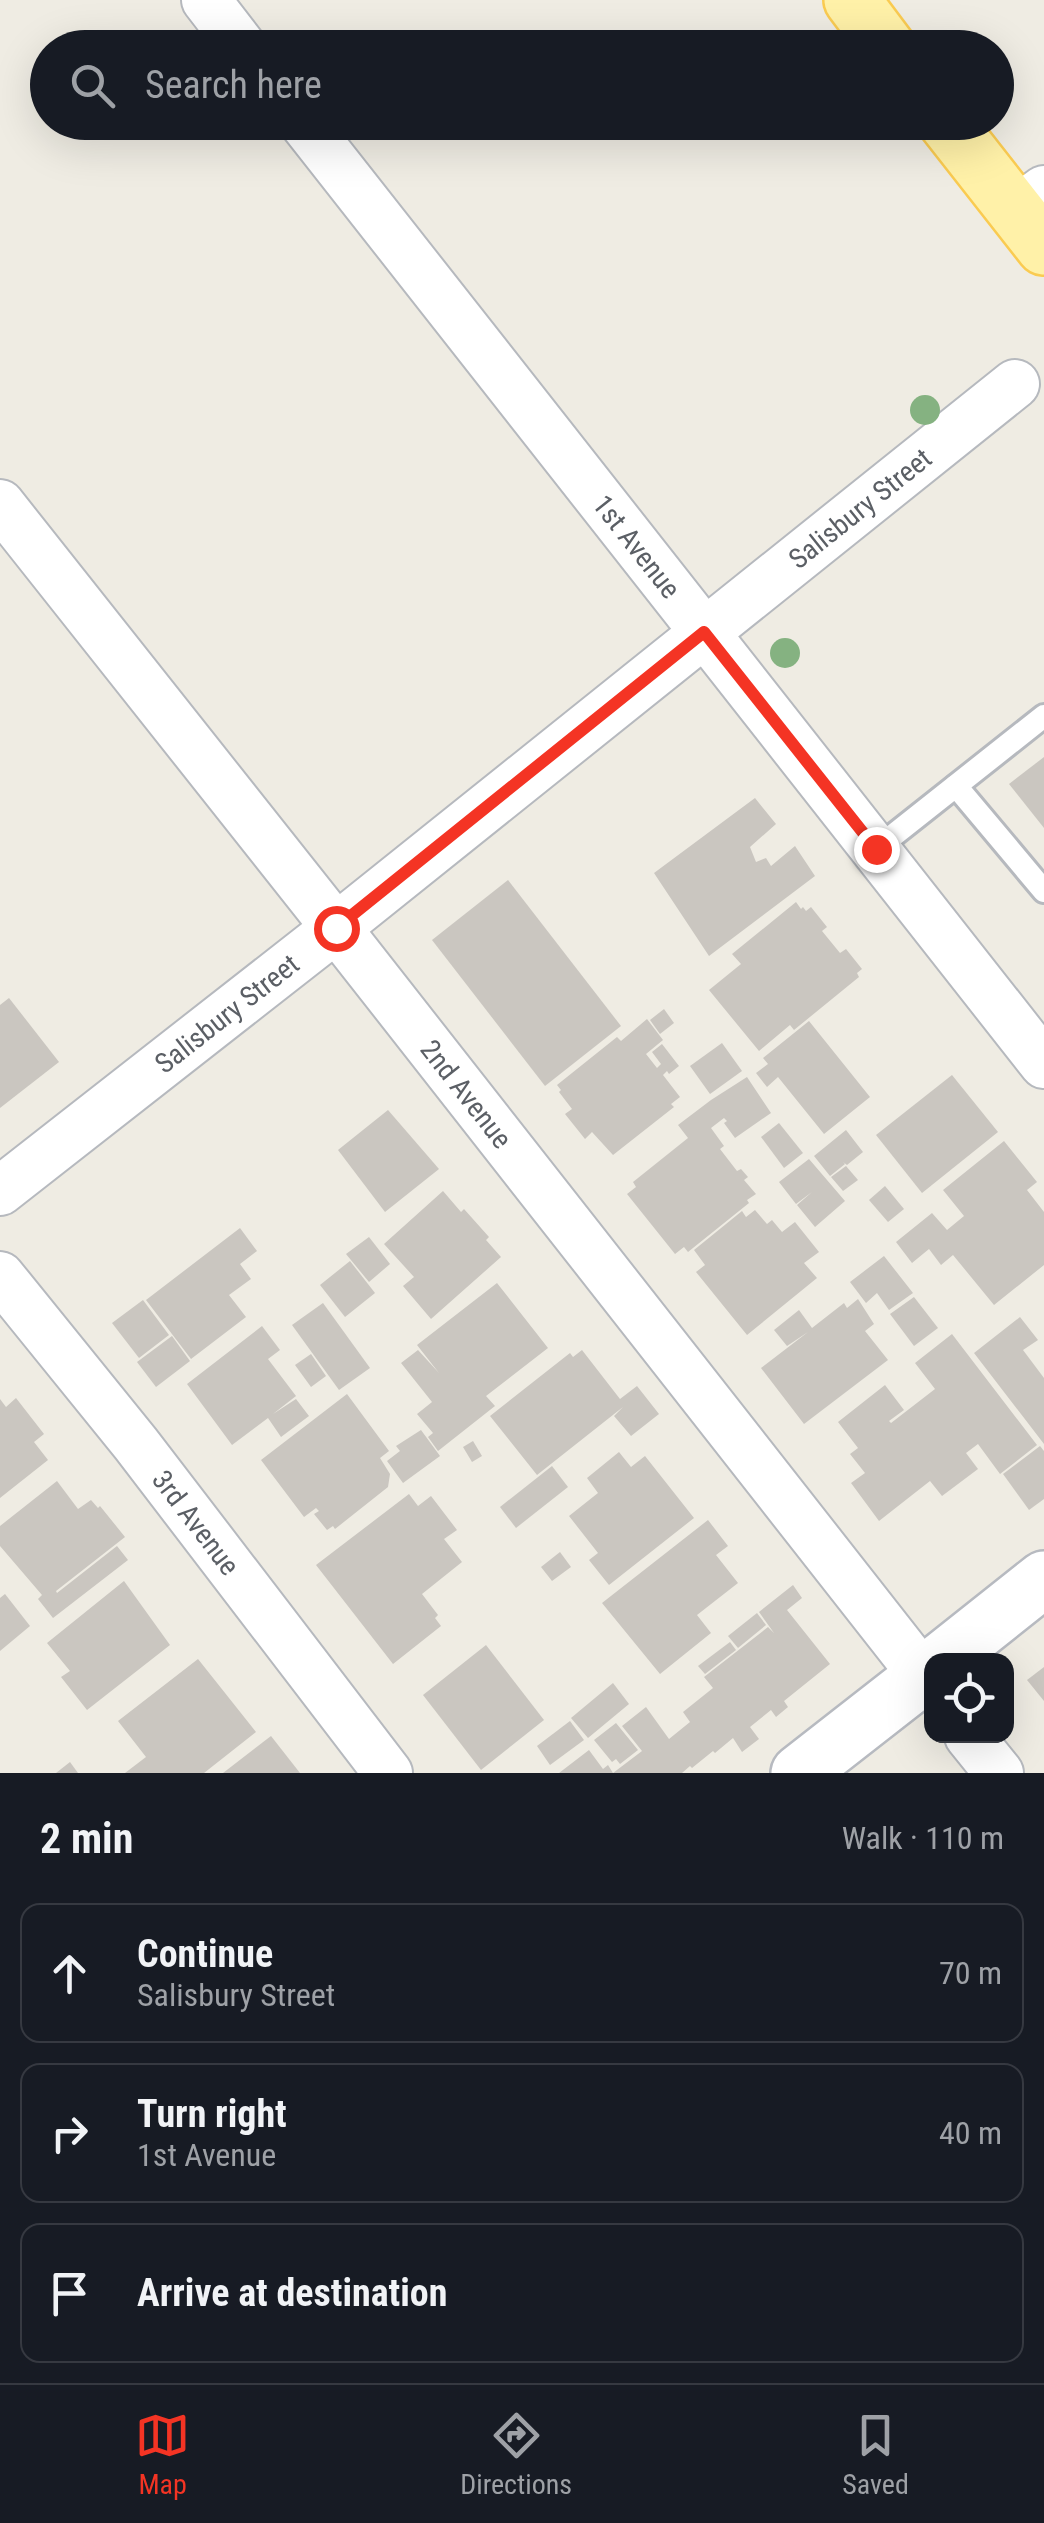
<!DOCTYPE html>
<meta charset="utf-8">
<style>
:root{--surface:#171b24;--page:#242831;--text:#f1f3f6;--muted:#9ea1a6;--line:#363941;--accent:#f43424}
body{margin:0;font-family:"Roboto Condensed",sans-serif;background:var(--page);color:var(--text)}
.controls{position:absolute;right:30px;bottom:30px;display:grid;overflow:hidden;border-radius:20px;box-shadow:0 10px 40px #0002}
.controls button{width:90px;height:90px;display:grid;place-items:center;padding:0;border:0;border-bottom:2px solid var(--line);background:var(--surface);color:var(--text);font:50px sans-serif}
.stop{position:absolute;width:30px;height:30px;margin:-22px;border:8px solid #f43424;border-radius:50%;background:#fff}
.stop.end{background:#f43424;border-color:#fff;box-shadow:0 2px 10px #0008}
.list{margin:0;padding:0;list-style:none}
h2{display:flex;justify-content:space-between;align-items:center;height:130px;margin:0;padding:0 40px;font-size:42px}
h2 small{font-size:32px;font-weight:400;color:var(--muted)}
.list li{display:grid;grid-template-columns:65px 1fr auto;gap:30px;align-items:center;box-sizing:border-box;height:140px;margin:0 20px 20px;padding:0 20px;border:2px solid var(--line);border-radius:20px}
.list b{display:block;font-size:38px;white-space:nowrap}
.list p{margin:0;font-size:32px;white-space:nowrap;color:var(--muted)}
.list em{font-size:32px;font-style:normal;color:var(--muted)}
.icon{flex:none;width:55px;height:55px;fill:none;stroke:currentColor;stroke-width:2;stroke-linecap:round;stroke-linejoin:round}
.map{position:relative;flex:none;width:1044px;height:1773px;overflow:hidden}
.search{position:absolute;background:var(--surface);box-shadow:0 10px 40px #0002;left:30px;right:30px;top:30px;height:110px;display:flex;align-items:center;gap:25px;box-sizing:border-box;padding:0 35px;border-radius:55px;color:var(--muted);font-size:38px}
.sheet{height:610px;background:var(--surface)}
nav{display:flex;justify-content:space-around;align-items:center;box-sizing:border-box;height:140px;border-top:2px solid var(--line);background:var(--surface);font-size:28px;color:var(--muted)}
nav a{display:grid;justify-items:center;gap:5px}
nav .on{color:var(--accent)}
.map>svg:first-child{display:block}
.building{fill:#cac6c0}
.lines{fill:none;stroke-linecap:round;stroke-linejoin:round}
.lane-casing{stroke:#b6b9be;stroke-width:28}
.street-casing{stroke:#b6b9be;stroke-width:52}
.secondary-casing{stroke:#b7bac0;stroke-width:60}
.primary-casing{stroke:#facb51;stroke-width:60}
.lane{stroke:#fff;stroke-width:22}
.street{stroke:#fff;stroke-width:48}
.secondary{stroke:#fff;stroke-width:55}
.primary{stroke:#fff1a8;stroke-width:55}
.tree{fill:#85b281}
.route{stroke:#f43424;stroke-width:12}
.labels{text-anchor:middle;dominant-baseline:central;stroke-width:8;stroke-linejoin:round;paint-order:stroke}
.street-label{font-size:28px;fill:#5b5f65;stroke:#fff}
</style>
<div class="map">
<svg width="1044" height="1773" viewBox="0 0 1044 1773">
<rect width="100%" height="100%" fill="#efece3"/>
<g class="building">
<path d="M1044,757v71l-35,-44z"/>
<path d="M755,798l21,26 -26,23 6,15 10,-4 5,8 24,-20 20,30 -106,80 -55,-83z"/>
<path d="M508,880l113,146 -76,60 -113,-146z"/>
<path d="M796,902l5,7 2,-2 3,4 5,-4 16,20 -5,4 18,22 6,-4 16,20 -5,4 2,4 -65,53 -4,-5 -31,26 -50,-61 32,-26 -9,-10z"/>
<path d="M9,998l50,64 -59,46v-103z"/>
<path d="M664,1009l10,14 -14,11 -10,-14z"/>
<path d="M647,1019l16,21 -17,14 11,14 4,-4 -9,-12 10,-8 17,22 -10,8 -2,-3 -4,4 17,22 -9,7 3,3 -61,48 -21,-23 -7,7 -20,-25 7,-5 -13,-17 2,-2 -4,-5 60,-48 4,4z"/>
<path d="M809,1021l61,76 -46,37 -46,-57 -11,10 -11,-14 12,-9 -5,-6z"/>
<path d="M722,1043l20,28 -32,23 -20,-28z"/>
<path d="M952,1075l46,57 -76,61 -46,-58z"/>
<path d="M747,1077l24,36 -36,25 -11,-15 3,-2 -3,-3 -13,10 13,18 -4,3 17,22 4,-2 7,8 -4,3 12,14 -9,6 2,3 -61,49 -4,-5 -9,7 -48,-60 9,-7 -3,-5 55,-44 -10,-13 33,-25z"/>
<path d="M388,1110l51,59 -54,43 -47,-62z"/>
<path d="M779,1123l24,30 -19,15 -23,-31z"/>
<path d="M846,1130l17,22 -16,13 -4,-3 2,2 -15,12 -16,-20z"/>
<path d="M1004,1141l33,41 -10,8 17,22v53l-50,40 -41,-50 -12,10 -12,-16 -17,14 -16,-21 36,-29 15,17 17,-14 -21,-26z"/>
<path d="M809,1159l36,42 -30,26 -18,-22 15,-13 -16,12 -17,-22z"/>
<path d="M846,1166l12,14 -15,11 -12,-14z"/>
<path d="M885,1186l19,23 -16,13 -19,-22z"/>
<path d="M443,1191l18,21 3,-3 25,28 -3,3 15,17 -70,62 -28,-33 11,-9 -30,-33z"/>
<path d="M755,1210l12,14 5,-4 10,12 13,-10 24,30 -15,11 13,15 -70,57 -51,-63 9,-7 -11,-15 48,-39 4,6z"/>
<path d="M240,1228l17,23 -17,13 11,15 -22,16 17,22 -55,42 -45,-59z"/>
<path d="M369,1237l21,27 -21,18 -23,-28z"/>
<path d="M884,1256l29,37 -24,17 -12,-17 -11,10 -16,-21z"/>
<path d="M350,1261l25,32 -30,24 -25,-32z"/>
<path d="M497,1283l51,65 -62,48 9,10 -57,45 -10,-14 5,-4 -16,-19 15,-12 -31,-39 17,-13 21,23 -22,-28z"/>
<path d="M914,1297l24,31 -24,18 -24,-32z"/>
<path d="M858,1299l16,25 -9,7 23,29 -84,64 -43,-56 47,-36 -21,14 -13,-16 25,-20 13,18 32,-25 3,5z"/>
<path d="M143,1300l26,35 -30,23 -27,-35z"/>
<path d="M323,1303l47,65 -31,22 -47,-65z"/>
<path d="M1020,1317l18,23 -15,10 21,28v66l-70,-91z"/>
<path d="M262,1326l18,24 -12,9 28,37 -23,18 23,-15 13,17 -28,21 -13,-19 -36,27 -45,-61z"/>
<path d="M952,1334l85,111 -37,29 -22,-30 -12,9 12,16 -36,27 -12,-15 -51,40 -28,-38 14,-10 -15,-19 8,-6 -20,-26 47,-37 19,25 -15,11 2,2 44,-34 -20,-26z"/>
<path d="M172,1336l18,25 -34,26 -19,-25z"/>
<path d="M582,1350l38,49 17,-13 22,28 -28,22 -17,-20 9,-9 -86,68 -47,-59 80,-63 3,4z"/>
<path d="M311,1354l15,22 -15,11 -16,-22z"/>
<path d="M347,1394l42,57 -9,7 10,16 -2,13 -53,42 -2,-3 -6,4 -13,-16 5,-3 -3,-3 -12,9 -43,-57z"/>
<path d="M16,1398l28,36 -10,8 14,18 -48,38v-99l6,8z"/>
<path d="M421,1430l19,26 -37,27 -16,-22 13,-10 -4,-5z"/>
<path d="M473,1441l9,15 -10,6 -9,-15z"/>
<path d="M1040,1446l4,5v48l-15,11 -26,-36z"/>
<path d="M619,1452l12,15 14,-11 49,62 -85,67 -20,-25 9,-7 -29,-37 29,-23 -11,-15z"/>
<path d="M552,1466l16,21 -52,41 -16,-21z"/>
<path d="M57,1481l21,28 13,-9 7,8 2,-2 25,31 -69,54 1,2 60,-47 11,14 -75,58 -15,-19 4,-4 -42,-49v-20z"/>
<path d="M409,1494l9,12 13,-10 26,34 -13,9 18,23 -40,32 16,21 -3,3 6,8 -48,38 -77,-99z"/>
<path d="M708,1520l20,26 -12,9 22,28 -41,32 14,18 -51,41 -58,-71z"/>
<path d="M560,1552l11,15 -19,14 -11,-14z"/>
<path d="M124,1581l46,64 -83,65 -26,-33 9,-6 -23,-28z"/>
<path d="M793,1585l9,13 -15,12 43,54 -46,37 4,6 -12,10 -5,-7 -21,17 9,12 -17,13 -9,-14 -18,15 -2,-2 -21,17 -2,-2 -8,7h-123l30,-23 14,19 5,-4 5,8 29,-22 -20,-25 24,-19 23,32 21,-17 -7,-10 30,-24 -9,-11 64,-50 6,6 -15,-21z"/>
<path d="M5,1594l25,32 -30,25v-53z"/>
<path d="M757,1613l9,12 -28,23 -10,-12z"/>
<path d="M730,1642l6,8 -31,24 -7,-8z"/>
<path d="M486,1645l58,75 -63,50 -58,-75z"/>
<path d="M198,1659l58,73 -52,41h-79l21,-16 -28,-36z"/>
<path d="M1044,1667v34l-17,-21z"/>
<path d="M613,1683l16,21 -41,34 -17,-20z"/>
<path d="M570,1721l14,19 -34,25 -13,-19z"/>
<path d="M616,1723l22,27 -18,14 -4,-5 -4,3 -18,-22z"/>
<path d="M271,1736l29,37h-77z"/>
<path d="M70,1762l8,11h-22z"/>
</g>
<g class="lines">
<g class="lane-casing">
<g id="lane">
<path d="M956,786l88,105"/>
<path d="M876,849l168,-133"/>
</g>
</g>
<g class="street-casing">
<g id="street">
<path d="M206,0l37,48"/>
<path id="s1" d="M303,122l741,942"/>
<path d="M1015,211l29,-21"/>
<path id="s2" d="M0,504l352,444 580,739"/>
<path id="s3" d="M0,1191l336,-263 679,-544"/>
<path id="s4" d="M0,1276l136,168 252,329"/>
<path d="M969,1736l30,37"/>
</g>
</g>
<g class="secondary-casing">
<g id="secondary">
<path d="M942,1660l102,-81"/>
<path d="M799,1773l133,-104"/>
</g>
</g>
<g class="primary-casing">
<g id="primary">
<path d="M852,0l36,48"/>
<path d="M946,122l98,125"/>
</g>
</g>
<use href="#lane" class="lane"/>
<use href="#street" class="street"/>
<use href="#secondary" class="secondary"/>
<use href="#primary" class="primary"/>
</g>
<g class="tree">
<circle cx="925" cy="410" r="15"/>
<circle cx="785" cy="653" r="15"/>
</g>
<g class="lines">
<path class="route" d="M336,928l368,-296 172,217"/>
</g>
<g class="labels">
<g class="street-label">
<text stroke="none"><textPath href="#s3" startOffset="1098">Salisbury Street</textPath></text>
<text stroke="none"><textPath href="#s1" startOffset="540">1st Avenue</textPath></text>
<text stroke="none"><textPath href="#s3" startOffset="288">Salisbury Street</textPath></text>
<text stroke="none"><textPath href="#s2" startOffset="752">2nd Avenue</textPath></text>
<text stroke="none"><textPath href="#s4" startOffset="315">3rd Avenue</textPath></text>
</g>
</g>
</svg>
<div class="controls">
<button><svg class="icon" aria-label="locate" viewBox="0 0 24 24"><circle cx="12" cy="12" r="6"/><path d="M12 2v4M12 18v4M2 12h4M18 12h4"/></svg></button>
</div>
<div class="stop" style="left:336px;top:928px"></div>
<div class="stop end" style="left:876px;top:849px"></div>
<div class="search"><svg class="icon" aria-label="search" viewBox="0 0 24 24"><circle cx="10" cy="10" r="6"/><path d="M15 15l6 6"/></svg>Search here</div>
</div>
<section class="sheet">
<h2>2 min<small>Walk · 110 m</small></h2>
<ul class="list">
<li><svg class="icon" aria-label="ahead" viewBox="0 0 24 24"><path d="M12 20V5M6 11l6-6 6 6"/></svg><div><b>Continue</b><p>Salisbury Street</p></div><em>70 m</em></li>
<li><svg class="icon" aria-label="right" viewBox="0 0 24 24"><path d="M7 20v-9h11M14 6l5 5-5 5"/></svg><div><b>Turn right</b><p>1st Avenue</p></div><em>40 m</em></li>
<li><svg class="icon" aria-label="arrive" viewBox="0 0 24 24"><path d="M6 21V4h12l-3 4 3 4H6"/></svg><div><b>Arrive at destination</b></div></li>
</ul>
</section>
<nav>
<a class="on"><svg class="icon" aria-label="map" viewBox="0 0 24 24"><path d="M3 6l6-2 6 2 6-2v14l-6 2-6-2-6 2zM9 4v14M15 6v14"/></svg>Map</a>
<a><svg class="icon" aria-label="directions" viewBox="0 0 24 24"><path d="M12 3l9 9-9 9-9-9zM9 14v-3h6M13 9l2 2-2 2"/></svg>Directions</a>
<a><svg class="icon" aria-label="saved" viewBox="0 0 24 24"><path d="M7 4h10v16l-5-4-5 4z"/></svg>Saved</a>
</nav>
